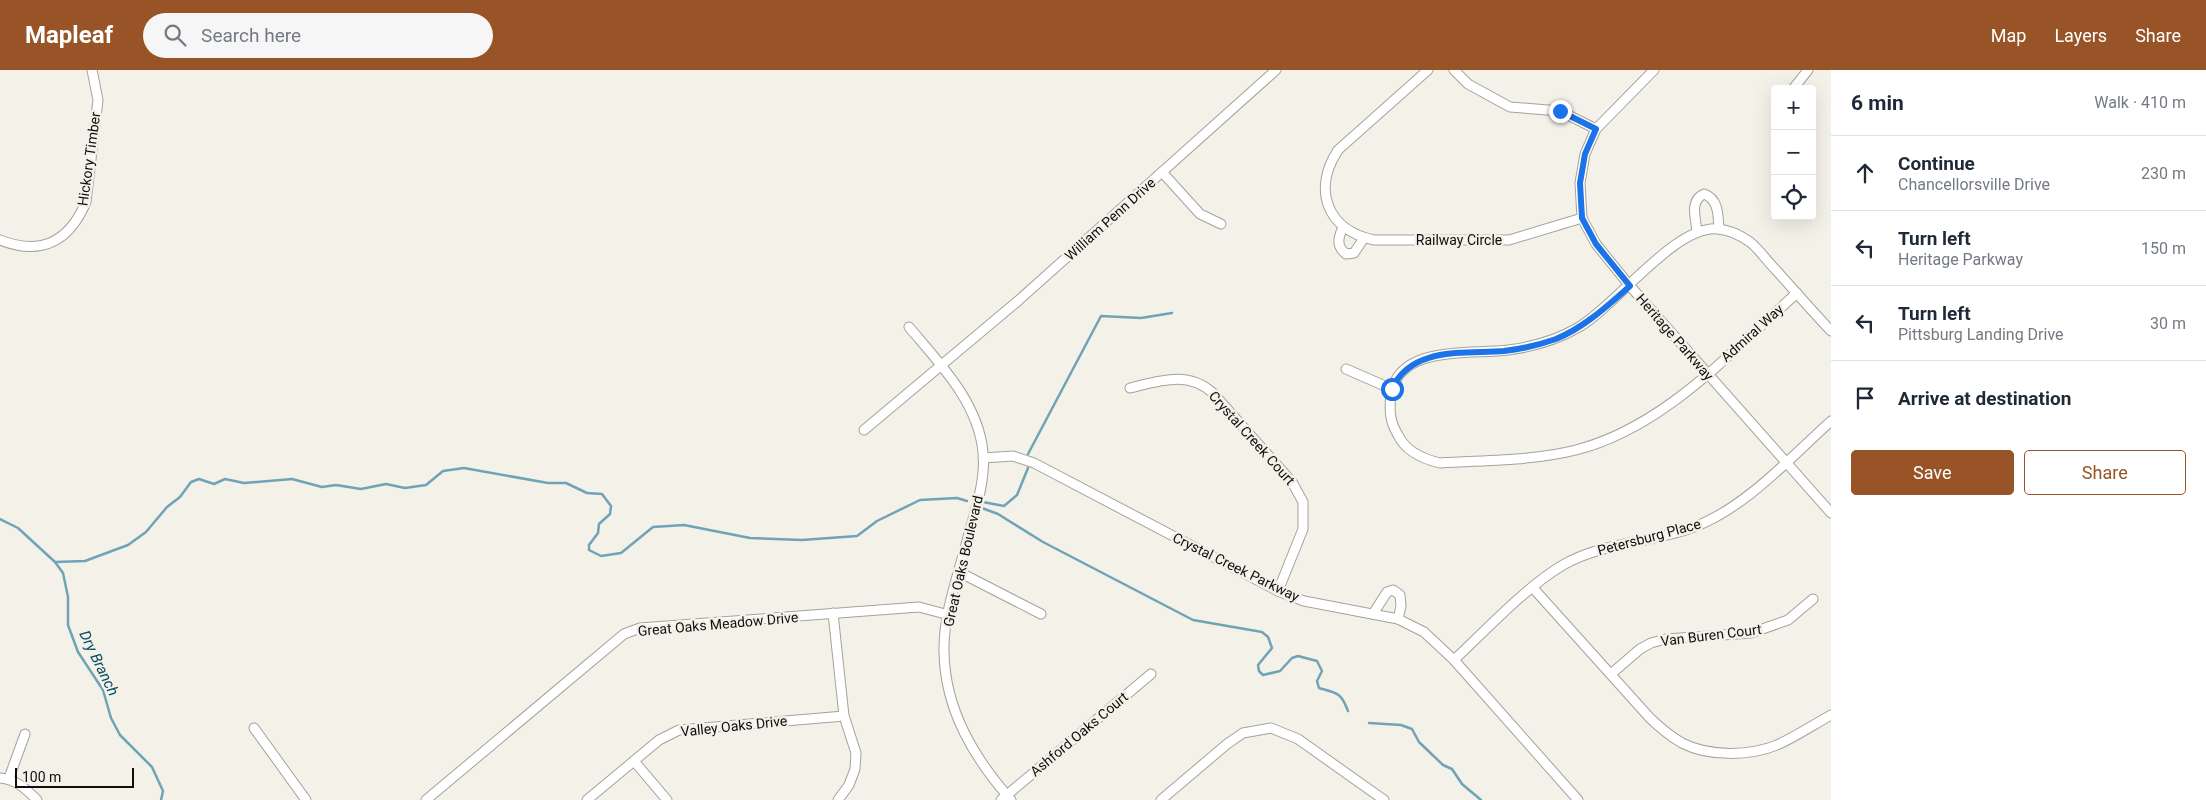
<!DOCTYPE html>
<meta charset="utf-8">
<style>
:root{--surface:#fff;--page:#f6f6f7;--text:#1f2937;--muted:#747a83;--line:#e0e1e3;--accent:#985426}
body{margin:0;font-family:Roboto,sans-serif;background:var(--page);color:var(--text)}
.controls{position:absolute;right:15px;top:15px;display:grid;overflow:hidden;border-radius:5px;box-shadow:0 5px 20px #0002}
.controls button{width:45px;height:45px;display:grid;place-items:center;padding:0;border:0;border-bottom:1px solid var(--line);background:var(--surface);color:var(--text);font:25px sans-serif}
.scale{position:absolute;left:15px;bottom:12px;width:119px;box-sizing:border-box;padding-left:5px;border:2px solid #0f0e0c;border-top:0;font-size:14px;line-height:18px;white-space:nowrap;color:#0f0e0c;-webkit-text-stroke:4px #f3f1e8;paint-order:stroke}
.stop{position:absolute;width:15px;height:15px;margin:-11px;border:4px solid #1a73e8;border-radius:50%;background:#fff}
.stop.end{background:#1a73e8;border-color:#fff;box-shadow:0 1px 5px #0008}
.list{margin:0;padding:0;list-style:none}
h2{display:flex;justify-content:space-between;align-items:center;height:65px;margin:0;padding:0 20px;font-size:21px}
h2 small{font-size:16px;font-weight:400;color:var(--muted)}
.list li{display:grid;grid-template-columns:32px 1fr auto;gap:15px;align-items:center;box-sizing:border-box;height:75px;padding:0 20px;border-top:1px solid var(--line)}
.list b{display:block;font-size:19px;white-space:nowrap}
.list p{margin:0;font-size:16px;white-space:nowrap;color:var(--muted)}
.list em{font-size:16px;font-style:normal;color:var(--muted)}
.actions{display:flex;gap:10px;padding:15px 20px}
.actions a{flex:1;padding:11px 0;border:1px solid var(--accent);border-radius:5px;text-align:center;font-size:18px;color:var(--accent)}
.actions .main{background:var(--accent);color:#fff}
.icon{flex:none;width:28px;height:28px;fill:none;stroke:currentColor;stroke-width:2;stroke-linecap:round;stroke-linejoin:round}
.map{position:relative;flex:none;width:1831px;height:730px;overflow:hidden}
header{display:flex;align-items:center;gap:30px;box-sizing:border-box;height:70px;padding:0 25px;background:var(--accent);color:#fff}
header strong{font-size:24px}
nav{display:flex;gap:28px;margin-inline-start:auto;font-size:18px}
.search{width:350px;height:45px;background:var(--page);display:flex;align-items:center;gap:12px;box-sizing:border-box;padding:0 18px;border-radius:28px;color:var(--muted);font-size:19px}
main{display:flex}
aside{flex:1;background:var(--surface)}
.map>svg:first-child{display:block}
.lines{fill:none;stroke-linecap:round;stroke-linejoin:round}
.stream{stroke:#70a3b8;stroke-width:2.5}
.minor-casing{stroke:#a4a29a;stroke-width:11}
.minor{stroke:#fff;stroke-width:9}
.route{stroke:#1a73e8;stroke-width:6}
.labels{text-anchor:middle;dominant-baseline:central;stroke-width:5;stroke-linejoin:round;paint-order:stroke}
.street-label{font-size:14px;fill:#0f0e0c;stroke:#f3f1e8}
.water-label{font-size:15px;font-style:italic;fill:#064f65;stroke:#f3f1e8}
</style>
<header>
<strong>Mapleaf</strong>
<div class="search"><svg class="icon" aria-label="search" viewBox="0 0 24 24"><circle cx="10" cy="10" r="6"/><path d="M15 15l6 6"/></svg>Search here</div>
<nav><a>Map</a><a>Layers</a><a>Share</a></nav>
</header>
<main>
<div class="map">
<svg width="1831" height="730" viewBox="0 0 1831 730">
<rect width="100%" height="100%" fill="#f3f1e8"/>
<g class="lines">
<g class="stream">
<path d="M1028,384l73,-138 40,2 31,-5"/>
<path d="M983,432l21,4 13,-11 11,-27"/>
<path d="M982,438l16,6 45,28 150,78 69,12 6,5 4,11 -14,17 1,6 4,4 17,-4 12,-13 6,-2 19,5 5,10 -5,10 2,7c18,5 22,4 29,23"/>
<path d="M0,449l18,9 37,34 8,11 5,24v28l10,27 25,38 8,28 9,17 32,32 11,24 -2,9"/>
<path d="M55,492l30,-1 43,-16 18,-13 21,-25 13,-10 11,-15 8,-3 15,5 11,-5 19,4 48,-4 30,8 14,-2 25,4 25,-5 19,4 21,-3 17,-14 21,-3 84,15h18l21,10 15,1 9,12 -1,8 -11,10 -1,9 -9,12v5l12,6 20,-3 32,-26 31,-2 66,13 52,2 55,-4 20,-15 43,-21 37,-2 10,3"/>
<path d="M1369,653l32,2 11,4 7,13 24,23 9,4 10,15 19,16"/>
</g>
<g class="minor-casing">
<g id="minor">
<path d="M1428,0l-90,80c-26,40 -11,80 36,90h135l73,-22"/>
<path d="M1454,0l14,14 42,23 50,4 36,18"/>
<path d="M1654,0l-58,59 -11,25 -5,29 2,35 14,26 34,42 201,227"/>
<path d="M1793,19l15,-19"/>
<path d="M1162,102l38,42 21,10"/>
<path d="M1343,157c-5,11 -7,19 3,27l8,-1 10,-15"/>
<path d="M1697,162c-1,-14 -8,-31 7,-38 15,5 14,22 15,35"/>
<path d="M0,170c41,16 69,2 86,-38l12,-102 -6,-30"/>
<path d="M1797,223c-67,59 -132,134 -221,157 -44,11 -91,10 -136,13 -17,-4 -34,-11 -42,-28 -8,-13 -9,-24 -7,-40 7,-51 80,-40 117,-45 24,-3 49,-10 71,-23 39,-23 96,-102 139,-98 12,1 22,6 32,13 9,7 17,19 25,27 19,21 37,42 56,62"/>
<path d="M909,257c31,37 69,75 74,125 3,28 -8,59 -15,85 -9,36 -25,77 -24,115 1,58 30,106 67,148"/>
<path d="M1346,299l46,20"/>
<path d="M1130,318c29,-7 58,-18 83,5l79,89 11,20v27l-25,62"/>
<path d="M864,360l155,-130 257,-230"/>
<path d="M983,388l30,-2 21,7 244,128 26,10 94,18 26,13 30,28 124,140"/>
<path d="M959,502l82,42"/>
<path d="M1533,518l116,129c10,10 21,19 33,26 27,14 68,13 95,2 18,-8 36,-20 54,-30"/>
<path d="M833,543l11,103 12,37 -1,16 -6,16 -11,15"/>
<path d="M1373,544l14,-22 6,-2 7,5 1,11 -3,13"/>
<path d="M1454,590c31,-29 73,-74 109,-95 40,-23 88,-22 131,-38 51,-19 96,-69 137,-106"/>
<path d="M1611,604l29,-25 11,-6 15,-4 85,-6 37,-13 25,-21"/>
<path d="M254,658l52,72"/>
<path d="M634,691l33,39"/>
<path d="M0,708c16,1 26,11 37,22"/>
<path d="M9,708l16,-44"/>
<path d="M426,730l198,-166 16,-6 279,-21 30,8"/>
<path d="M587,730l72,-60 20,-10 165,-14"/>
<path d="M1001,730l150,-126"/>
<path d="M1161,730l66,-56 16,-11 28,-5 27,11 86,61"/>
</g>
</g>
<use href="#minor" class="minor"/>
</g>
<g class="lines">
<path class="route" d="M1392,319c19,-43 73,-35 112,-38 17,-2 35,-6 52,-12 29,-12 51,-33 74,-53l-34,-42 -14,-26 -2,-35 5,-29 11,-25 -36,-18"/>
</g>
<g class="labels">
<g class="street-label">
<text transform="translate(89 89) rotate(-82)">Hickory Timber</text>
<text transform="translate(1110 149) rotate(-42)">William Penn Drive</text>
<text x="1459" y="170">Railway Circle</text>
<text transform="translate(1752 263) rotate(-42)">Admiral Way</text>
<text transform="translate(1675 267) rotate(49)">Heritage Parkway</text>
<text transform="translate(1252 368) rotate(48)">Crystal Creek Court</text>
<text transform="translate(1649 467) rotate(-15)">Petersburg Place</text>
<text transform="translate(963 491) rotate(-77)">Great Oaks Boulevard</text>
<text transform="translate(1236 497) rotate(26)">Crystal Creek Parkway</text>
<text transform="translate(718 554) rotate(-5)">Great Oaks Meadow Drive</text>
<text transform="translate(1711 565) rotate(-7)">Van Buren Court</text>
<text transform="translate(734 656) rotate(-6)">Valley Oaks Drive</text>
<text transform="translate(1079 664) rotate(-40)">Ashford Oaks Court</text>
</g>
<g class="water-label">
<text transform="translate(99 593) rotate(64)">Dry Branch</text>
</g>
</g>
</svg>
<div class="controls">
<button>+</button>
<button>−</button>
<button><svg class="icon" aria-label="locate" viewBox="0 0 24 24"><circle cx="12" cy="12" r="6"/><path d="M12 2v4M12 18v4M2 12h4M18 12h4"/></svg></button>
</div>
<div class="scale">100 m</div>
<div class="stop" style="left:1392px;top:319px"></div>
<div class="stop end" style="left:1560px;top:41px"></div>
</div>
<aside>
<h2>6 min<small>Walk · 410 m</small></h2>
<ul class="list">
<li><svg class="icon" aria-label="ahead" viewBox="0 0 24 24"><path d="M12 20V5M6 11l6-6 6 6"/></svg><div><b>Continue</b><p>Chancellorsville Drive</p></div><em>230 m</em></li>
<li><svg class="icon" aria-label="left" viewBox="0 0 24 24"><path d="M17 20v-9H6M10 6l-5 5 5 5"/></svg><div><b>Turn left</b><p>Heritage Parkway</p></div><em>150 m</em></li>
<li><svg class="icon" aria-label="left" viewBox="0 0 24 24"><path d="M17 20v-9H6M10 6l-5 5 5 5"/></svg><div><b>Turn left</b><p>Pittsburg Landing Drive</p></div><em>30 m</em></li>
<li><svg class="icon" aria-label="arrive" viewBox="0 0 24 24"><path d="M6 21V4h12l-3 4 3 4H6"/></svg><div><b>Arrive at destination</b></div></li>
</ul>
<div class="actions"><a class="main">Save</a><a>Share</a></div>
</aside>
</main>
